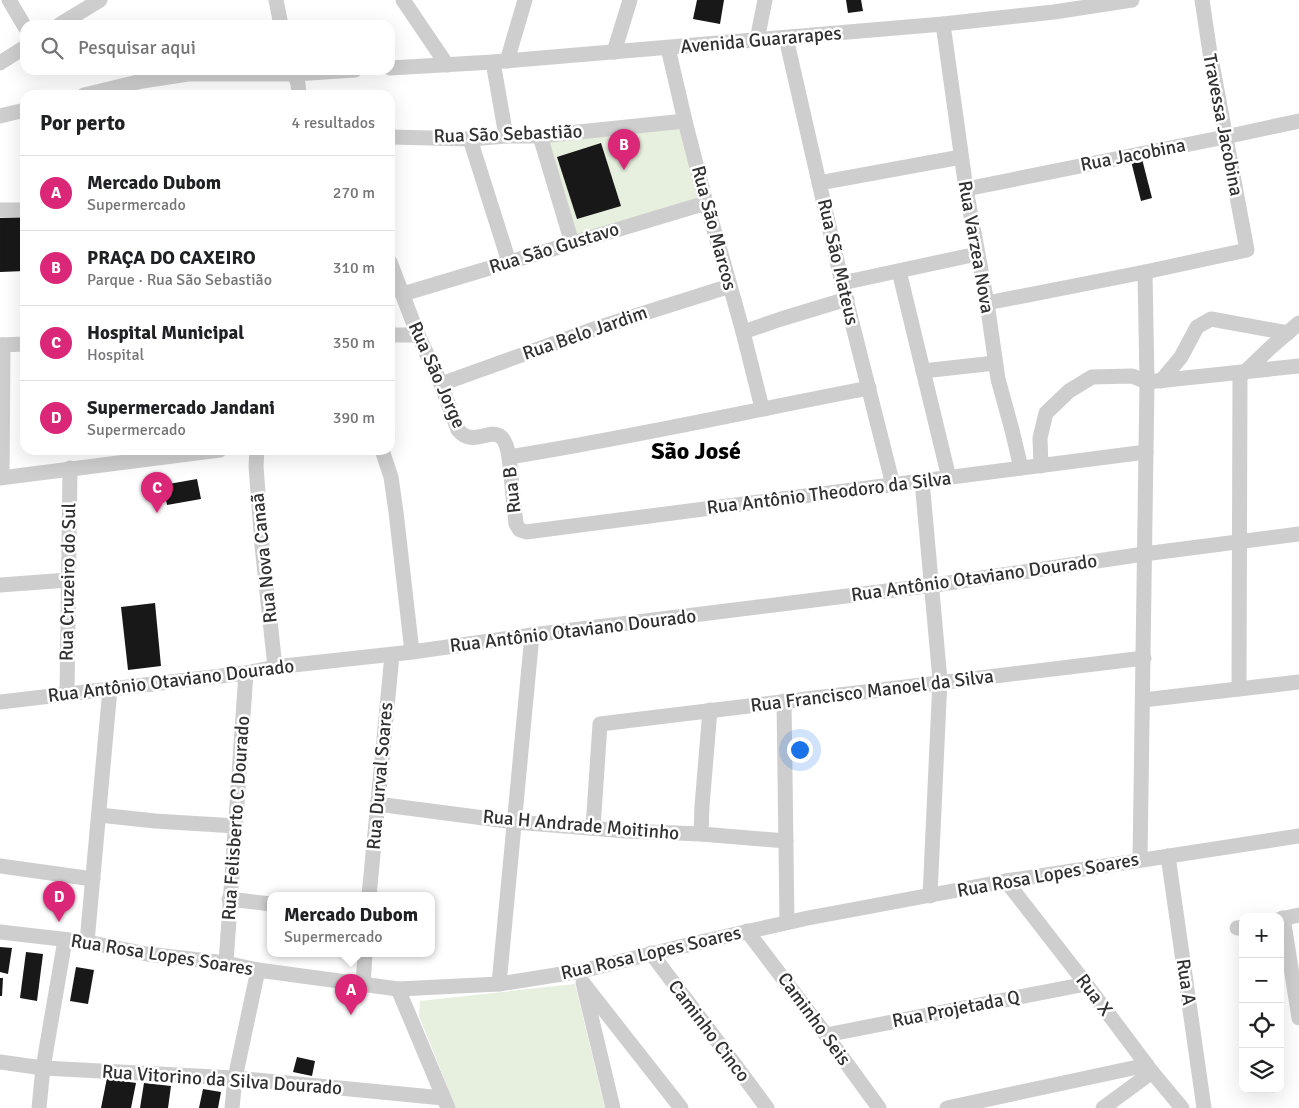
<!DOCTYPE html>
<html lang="pt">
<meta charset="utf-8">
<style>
:root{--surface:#fff;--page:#f6f6f6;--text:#202124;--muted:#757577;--line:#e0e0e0;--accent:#db2777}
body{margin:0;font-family:Signika,sans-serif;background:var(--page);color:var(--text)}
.controls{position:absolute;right:15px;bottom:15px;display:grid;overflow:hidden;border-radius:10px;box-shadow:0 5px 20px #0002}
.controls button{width:45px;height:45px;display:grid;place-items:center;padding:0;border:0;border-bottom:1px solid var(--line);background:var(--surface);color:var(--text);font:25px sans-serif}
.you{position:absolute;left:799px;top:749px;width:18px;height:18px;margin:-12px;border:4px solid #fff;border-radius:50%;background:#1a73e8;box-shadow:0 0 0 8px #1a73e833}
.badge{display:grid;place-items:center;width:32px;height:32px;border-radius:50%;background:var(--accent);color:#fff;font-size:16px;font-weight:700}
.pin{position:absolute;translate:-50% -41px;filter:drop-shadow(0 1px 2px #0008)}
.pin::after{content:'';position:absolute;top:26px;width:18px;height:15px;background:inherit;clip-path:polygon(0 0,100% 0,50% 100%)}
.popup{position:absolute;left:267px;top:892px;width:168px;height:65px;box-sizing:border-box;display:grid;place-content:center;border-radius:10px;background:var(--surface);filter:drop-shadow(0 1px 4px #0005);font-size:16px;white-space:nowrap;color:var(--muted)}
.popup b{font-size:19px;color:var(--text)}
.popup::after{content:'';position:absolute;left:50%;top:100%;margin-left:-10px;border:10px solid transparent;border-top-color:var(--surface)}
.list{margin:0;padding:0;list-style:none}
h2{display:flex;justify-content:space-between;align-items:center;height:65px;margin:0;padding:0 20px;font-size:21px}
h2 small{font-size:16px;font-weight:400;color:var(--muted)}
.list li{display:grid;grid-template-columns:32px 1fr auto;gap:15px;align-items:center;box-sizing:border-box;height:75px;padding:0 20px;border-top:1px solid var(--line)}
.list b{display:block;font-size:19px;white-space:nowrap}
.list p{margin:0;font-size:16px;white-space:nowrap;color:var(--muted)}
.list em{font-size:16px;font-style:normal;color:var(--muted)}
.icon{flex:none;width:28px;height:28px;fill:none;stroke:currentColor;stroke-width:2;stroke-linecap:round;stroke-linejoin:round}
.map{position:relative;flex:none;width:1299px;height:1108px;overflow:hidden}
.search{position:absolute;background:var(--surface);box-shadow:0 5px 20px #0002;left:20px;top:20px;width:375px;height:55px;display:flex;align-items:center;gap:12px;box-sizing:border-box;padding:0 18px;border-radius:15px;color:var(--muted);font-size:19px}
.panel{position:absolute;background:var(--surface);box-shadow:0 5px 20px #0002;left:20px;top:90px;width:375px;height:365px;border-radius:15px}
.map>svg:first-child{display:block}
.green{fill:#e7efde}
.building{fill:#181818}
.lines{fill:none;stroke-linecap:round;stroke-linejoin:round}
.minor{stroke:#cecece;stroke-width:15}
.labels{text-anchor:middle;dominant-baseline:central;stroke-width:5;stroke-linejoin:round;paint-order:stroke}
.street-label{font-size:19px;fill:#313131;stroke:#fff}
.district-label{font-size:24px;font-weight:bold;fill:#000;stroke:#fff}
</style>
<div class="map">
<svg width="1299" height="1108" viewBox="0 0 1299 1108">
<rect width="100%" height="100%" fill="#fff"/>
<g class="green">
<path d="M683,124l21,78 -130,37 -30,-100z"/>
<path d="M575,984l30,124h-149l-37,-92 1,-15z"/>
</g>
<g class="building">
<path d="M697,0h27l-4,24 -27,-5z"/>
<path d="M846,0h15l2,11 -15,2z"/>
<path d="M601,143l20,63 -44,13 -20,-62z"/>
<path d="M1142,159l10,39 -11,3 -10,-40z"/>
<path d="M25,217v54l-25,1v-54z"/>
<path d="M197,479l4,20 -34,6 -4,-20z"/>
<path d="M155,603l6,63 -33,4 -7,-63z"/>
<path d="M0,947l12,1 -4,26 -8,-2z"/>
<path d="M26,952l17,2 -6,47 -17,-3z"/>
<path d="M76,967l18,3 -6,34 -18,-3z"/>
<path d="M0,978h3l-1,18h-2z"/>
<path d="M297,1057l18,4 -3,15 -19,-4z"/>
<path d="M107,1078l29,5 -5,25h-30z"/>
<path d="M144,1083l27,3 -3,22h-28z"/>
<path d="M203,1089l18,3 -3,16h-19z"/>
</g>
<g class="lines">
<g class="minor">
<path d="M9,0l16,27"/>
<path d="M276,0l5,25"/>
<path d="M403,0l44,65"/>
<path d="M943,24l23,165 21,114 11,76 14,51 9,38"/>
<path d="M59,25l41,-25"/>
<path d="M786,38l56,245 51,202"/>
<path d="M757,40l8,-40"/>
<path d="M668,48l17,73 21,82 14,47 23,82 19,76"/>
<path d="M614,52l16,-52"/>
<path d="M507,61l18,-61"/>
<path d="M493,62l13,74"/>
<path d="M0,63l25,-16"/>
<path d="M390,68l103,-6 450,-38 111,-12 78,-12"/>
<path d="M293,70l5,14 1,11"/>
<path d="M84,95l58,-14 46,-7h107l60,-4"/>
<path d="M0,116l25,-6"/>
<path d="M540,136l32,107"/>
<path d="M390,137l80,2 36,-3h34l145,-15"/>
<path d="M470,139l39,123"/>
<path d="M819,183l142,-26"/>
<path d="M966,189l259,-52 74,-16"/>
<path d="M0,210h25"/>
<path d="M390,262l28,73 23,49 17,46c19,23 44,-19 51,27 120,-19 240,-46 360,-69"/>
<path d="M899,271l50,207"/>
<path d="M842,283l135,-29"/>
<path d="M403,294l303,-91"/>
<path d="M987,303l158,-31 102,-22 -37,-197 -8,-53"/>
<path d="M743,332l38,-13 66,-20"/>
<path d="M390,335h28"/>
<path d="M0,345l25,-1"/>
<path d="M923,371l72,-8"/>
<path d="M1244,373l26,-25 29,-25"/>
<path d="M1161,381l20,-24 16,-30 14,-8 77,14"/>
<path d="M441,384l150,-54 139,-44"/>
<path d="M257,450l-1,16 6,80 13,121"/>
<path d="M382,450l9,27 5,35 16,140"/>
<path d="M509,457l7,67 4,6 6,2 620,-80"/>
<path d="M1041,466l-1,-28 6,-25 23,-22 23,-14 40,-1 15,6 152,-16"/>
<path d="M2,477l1,-132"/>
<path d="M0,478l220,-28"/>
<path d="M922,481l18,199 -10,216"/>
<path d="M0,585l68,-5"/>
<path d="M1239,689l1,-316"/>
<path d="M67,695l3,-227"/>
<path d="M1143,700l156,-18"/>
<path d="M784,701l3,221"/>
<path d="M0,702l246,-29 29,-6 137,-15 120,-17 403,-50 209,-31 155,-20"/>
<path d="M377,804l138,18 111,9 75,3 85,7"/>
<path d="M99,815l56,6 81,5"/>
<path d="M593,828l7,-104 544,-66"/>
<path d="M701,834l1,-28 8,-96"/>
<path d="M1168,856l36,252"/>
<path d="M1140,860l7,-478 -2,-110"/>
<path d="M0,866l93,13"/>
<path d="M1006,881l80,103 66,88 30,36"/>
<path d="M369,896l23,-241"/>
<path d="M229,899l42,5"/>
<path d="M1283,918l16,100"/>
<path d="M1280,919l19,-4"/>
<path d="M1237,928l6,-1"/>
<path d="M747,931l79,104 53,73"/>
<path d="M0,932l87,10 60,12 79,9 32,7 140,19 101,-5 82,-13 115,-28 112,-25 198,-37 293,-45"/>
<path d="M87,942l23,-253"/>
<path d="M651,953l73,97 43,58"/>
<path d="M226,963l20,-290"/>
<path d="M583,983l98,125"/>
<path d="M499,984l33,-349"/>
<path d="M363,985l2,-31"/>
<path d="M584,987l29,121"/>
<path d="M398,989l50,119"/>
<path d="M826,1035l260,-51"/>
<path d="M0,1062l43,6 192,10 208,20"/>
<path d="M39,1108l4,-40 22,-128"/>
<path d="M232,1108l3,-30 23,-108"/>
<path d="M947,1108l200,-43"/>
<path d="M1103,1108l49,-36"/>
</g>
</g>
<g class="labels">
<g class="street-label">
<text transform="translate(761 40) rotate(-5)">Avenida Guararapes</text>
<text transform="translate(1223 125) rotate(79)">Travessa Jacobina</text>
<text transform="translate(508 134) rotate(-2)">Rua São Sebastião</text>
<text transform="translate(1133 155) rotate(-11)">Rua Jacobina</text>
<text transform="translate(714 228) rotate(75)">Rua São Marcos</text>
<text transform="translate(976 247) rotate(80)">Rua Varzea Nova</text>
<text transform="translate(554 248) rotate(-17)">Rua São Gustavo</text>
<text transform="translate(838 262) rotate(77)">Rua São Mateus</text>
<text transform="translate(585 333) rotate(-19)">Rua Belo Jardim</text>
<text transform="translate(437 375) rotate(66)">Rua São Jorge</text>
<text transform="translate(512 490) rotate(-96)">Rua B</text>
<text transform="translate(829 493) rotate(-7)">Rua Antônio Theodoro da Silva</text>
<text transform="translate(264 558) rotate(-96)">Rua Nova Canaã</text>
<text transform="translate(974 578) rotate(-8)">Rua Antônio Otaviano Dourado</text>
<text transform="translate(68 582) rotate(-89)">Rua Cruzeiro do Sul</text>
<text transform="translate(573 631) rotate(-7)">Rua Antônio Otaviano Dourado</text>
<text transform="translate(171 681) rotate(-7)">Rua Antônio Otaviano Dourado</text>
<text transform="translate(872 691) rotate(-7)">Rua Francisco Manoel da Silva</text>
<text transform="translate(380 776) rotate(-85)">Rua Durval Soares</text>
<text transform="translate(236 818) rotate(-86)">Rua Felisberto C Dourado</text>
<text transform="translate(581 825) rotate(5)">Rua H Andrade Moitinho</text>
<text transform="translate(1048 875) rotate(-10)">Rua Rosa Lopes Soares</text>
<text transform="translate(651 953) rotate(-13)">Rua Rosa Lopes Soares</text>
<text transform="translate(162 955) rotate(9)">Rua Rosa Lopes Soares</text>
<text transform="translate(1186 982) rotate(82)">Rua A</text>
<text transform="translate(1094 995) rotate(53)">Rua X</text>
<text transform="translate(956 1009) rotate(-11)">Rua Projetada Q</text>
<text transform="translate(814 1019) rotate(54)">Caminho Seis</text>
<text transform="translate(709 1031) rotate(53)">Caminho Cinco</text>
<text transform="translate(222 1080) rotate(4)">Rua Vitorino da Silva Dourado</text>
</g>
<g class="district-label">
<text x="696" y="451">São José</text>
</g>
</g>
</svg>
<div class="controls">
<button>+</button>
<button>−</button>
<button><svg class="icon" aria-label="locate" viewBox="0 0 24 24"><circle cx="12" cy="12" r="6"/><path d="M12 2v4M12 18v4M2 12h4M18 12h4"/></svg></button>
<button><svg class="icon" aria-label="layers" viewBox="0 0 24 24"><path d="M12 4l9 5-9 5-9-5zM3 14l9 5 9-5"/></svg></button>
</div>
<div class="you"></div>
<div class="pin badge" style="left:351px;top:1015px">A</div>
<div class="popup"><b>Mercado Dubom</b>Supermercado</div>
<div class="pin badge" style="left:624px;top:170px">B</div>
<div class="pin badge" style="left:157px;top:513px">C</div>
<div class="pin badge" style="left:59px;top:922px">D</div>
<div class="search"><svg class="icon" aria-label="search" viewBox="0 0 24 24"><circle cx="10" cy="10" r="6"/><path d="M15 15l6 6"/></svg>Pesquisar aqui</div>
<section class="panel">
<h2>Por perto<small>4 resultados</small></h2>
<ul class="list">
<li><span class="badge">A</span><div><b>Mercado Dubom</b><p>Supermercado</p></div><em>270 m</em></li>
<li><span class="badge">B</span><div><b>PRAÇA DO CAXEIRO</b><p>Parque · Rua São Sebastião</p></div><em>310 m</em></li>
<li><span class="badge">C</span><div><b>Hospital Municipal</b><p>Hospital</p></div><em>350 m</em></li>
<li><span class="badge">D</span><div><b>Supermercado Jandani</b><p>Supermercado</p></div><em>390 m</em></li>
</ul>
</section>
</div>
